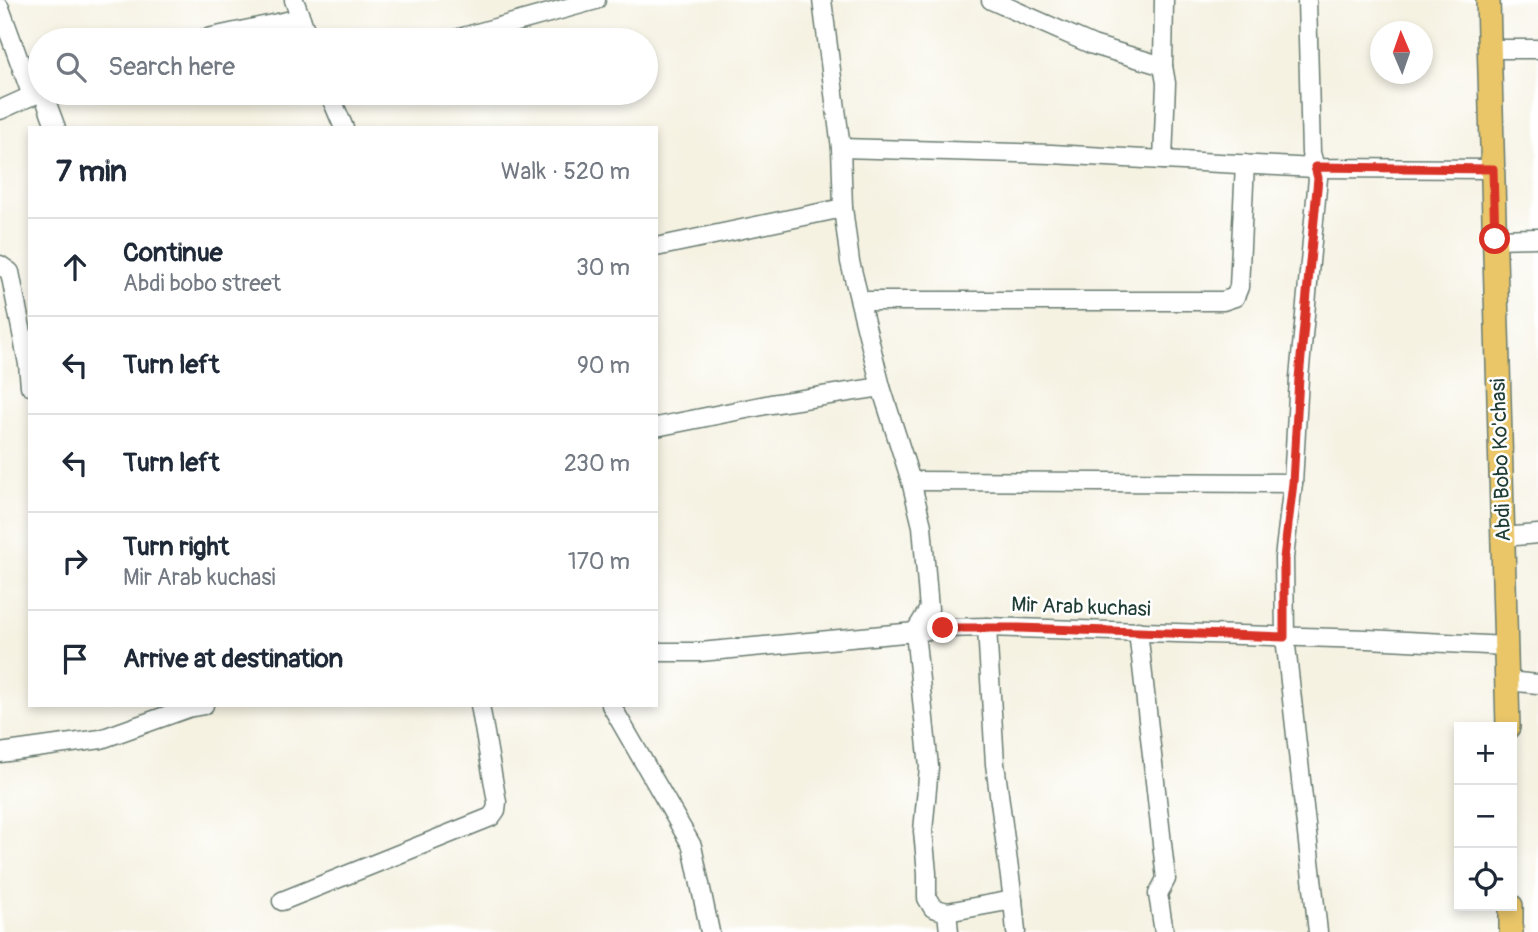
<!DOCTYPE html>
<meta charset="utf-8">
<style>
:root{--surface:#fff;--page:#f6f6f7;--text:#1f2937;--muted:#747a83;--line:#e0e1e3}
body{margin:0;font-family:Pangolin,sans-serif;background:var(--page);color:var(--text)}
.controls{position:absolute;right:21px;bottom:21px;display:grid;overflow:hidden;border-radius:0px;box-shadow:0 4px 10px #0003}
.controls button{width:63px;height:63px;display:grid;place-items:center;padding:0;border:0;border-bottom:2px solid var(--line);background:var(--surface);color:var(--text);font:35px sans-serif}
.compass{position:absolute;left:1370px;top:21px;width:63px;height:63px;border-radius:50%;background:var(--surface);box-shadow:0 4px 10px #0003;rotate:358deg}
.stop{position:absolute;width:21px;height:21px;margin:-16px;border:5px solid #d93025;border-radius:50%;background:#fff}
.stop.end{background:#d93025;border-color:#fff;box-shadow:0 2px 7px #0008}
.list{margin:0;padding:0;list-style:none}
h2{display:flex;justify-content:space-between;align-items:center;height:91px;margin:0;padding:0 28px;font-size:30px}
h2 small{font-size:23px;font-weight:400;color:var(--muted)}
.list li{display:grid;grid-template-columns:46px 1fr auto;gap:21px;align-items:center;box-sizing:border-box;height:98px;padding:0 28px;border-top:2px solid var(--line)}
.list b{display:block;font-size:26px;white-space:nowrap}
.list p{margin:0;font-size:23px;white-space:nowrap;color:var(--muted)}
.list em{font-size:23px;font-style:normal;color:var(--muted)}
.icon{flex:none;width:38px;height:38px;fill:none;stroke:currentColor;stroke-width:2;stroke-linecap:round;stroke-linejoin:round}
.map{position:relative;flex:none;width:1538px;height:932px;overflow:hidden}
.search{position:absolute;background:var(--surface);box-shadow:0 4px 10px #0003;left:28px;top:28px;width:630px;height:77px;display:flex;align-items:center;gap:18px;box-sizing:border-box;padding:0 24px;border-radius:38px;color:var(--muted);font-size:26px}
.panel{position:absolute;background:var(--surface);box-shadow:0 4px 10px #0003;left:28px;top:126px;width:630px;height:581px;border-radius:0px}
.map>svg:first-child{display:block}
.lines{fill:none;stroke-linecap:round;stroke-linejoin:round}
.minor-casing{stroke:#6a7c71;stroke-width:21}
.major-casing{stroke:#6a7c71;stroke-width:26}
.minor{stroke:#fff;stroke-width:18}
.major{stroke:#eac669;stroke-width:23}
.route{stroke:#d93025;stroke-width:9}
.labels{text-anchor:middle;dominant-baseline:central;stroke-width:5;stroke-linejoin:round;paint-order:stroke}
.street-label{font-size:21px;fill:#1f3d34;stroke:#fff}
</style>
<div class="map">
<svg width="1538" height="932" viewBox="0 0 1538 932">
<rect width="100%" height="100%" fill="#fff"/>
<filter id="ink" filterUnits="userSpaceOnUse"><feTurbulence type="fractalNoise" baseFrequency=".0143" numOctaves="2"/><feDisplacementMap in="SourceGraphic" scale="14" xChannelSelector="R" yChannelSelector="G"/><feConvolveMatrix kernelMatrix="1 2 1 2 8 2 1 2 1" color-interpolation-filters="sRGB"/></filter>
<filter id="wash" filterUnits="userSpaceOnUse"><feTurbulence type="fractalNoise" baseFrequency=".00686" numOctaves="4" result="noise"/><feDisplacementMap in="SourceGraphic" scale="28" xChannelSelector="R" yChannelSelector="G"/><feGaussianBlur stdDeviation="1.57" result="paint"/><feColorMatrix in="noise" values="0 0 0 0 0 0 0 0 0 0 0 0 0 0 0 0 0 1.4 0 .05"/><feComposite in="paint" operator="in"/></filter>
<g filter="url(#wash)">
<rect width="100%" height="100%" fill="#f5f2e2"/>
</g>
<g filter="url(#ink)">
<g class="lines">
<g class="minor-casing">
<g id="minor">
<path d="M294,0l15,40"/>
<path d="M822,0l19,148 2,60 7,54 31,125 30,94 11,45 7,83 -14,23 14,135 -6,64 4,42v25l6,10 14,4 2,20"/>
<path d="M991,0l102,45 70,21 1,-66"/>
<path d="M1307,0l4,153 7,25 -19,200 -6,105 -9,75 1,79 33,295"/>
<path d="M0,8l32,88"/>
<path d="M198,40l103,-22"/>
<path d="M452,40l144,-40"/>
<path d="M1491,49h47"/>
<path d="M1163,66l3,17 -3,77"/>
<path d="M43,93l13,35"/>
<path d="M329,93l15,35"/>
<path d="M0,110l40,-18"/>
<path d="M841,148l210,6 264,14 178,1"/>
<path d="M1495,239l43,-1"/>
<path d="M656,247l187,-39"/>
<path d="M0,265l10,7 18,92 2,22"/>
<path d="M860,301h363l12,-4 4,-10 6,-123"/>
<path d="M656,427l115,-23 110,-17"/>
<path d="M911,481l382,2"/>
<path d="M1503,537l35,-3"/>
<path d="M987,627l8,137 18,136 3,32"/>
<path d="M1138,631l28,248 -8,15 6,38"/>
<path d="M656,652h44l215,-20 28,-4 44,-1 380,12 139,7"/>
<path d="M1507,681l31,3"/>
<path d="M611,705l81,141 18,86"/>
<path d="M0,753l101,-14 87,-31 16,-3"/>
<path d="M282,901l209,-84 5,-7 1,-8 -17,-97"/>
<path d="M947,912l66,-12"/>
</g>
</g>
<g class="major-casing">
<g id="major">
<path d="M1488,0l20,727"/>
<path d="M1511,906v26"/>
</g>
</g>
<use href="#minor" class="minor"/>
<use href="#major" class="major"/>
</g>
</g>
<g class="lines" filter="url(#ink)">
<path class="route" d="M943,628h76l265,9v-79l9,-75 6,-105 19,-200 -3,-11 178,2 2,70"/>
</g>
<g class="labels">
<g class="street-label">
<text transform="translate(1501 460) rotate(-92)">Abdi Bobo Ko'chasi</text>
<text transform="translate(1081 607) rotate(2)">Mir Arab kuchasi</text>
</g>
</g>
</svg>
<div class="controls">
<button>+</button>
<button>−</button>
<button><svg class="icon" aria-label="locate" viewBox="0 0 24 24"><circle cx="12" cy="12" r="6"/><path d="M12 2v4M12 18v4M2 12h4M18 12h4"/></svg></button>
</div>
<svg class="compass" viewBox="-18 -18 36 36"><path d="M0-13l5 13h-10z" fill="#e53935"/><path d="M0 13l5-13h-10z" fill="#747a83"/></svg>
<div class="stop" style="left:1495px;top:239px"></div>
<div class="stop end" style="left:943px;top:628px"></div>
<div class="search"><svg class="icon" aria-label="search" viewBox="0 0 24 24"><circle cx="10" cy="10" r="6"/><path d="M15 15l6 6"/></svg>Search here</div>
<section class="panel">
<h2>7 min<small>Walk · 520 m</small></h2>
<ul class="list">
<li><svg class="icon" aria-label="ahead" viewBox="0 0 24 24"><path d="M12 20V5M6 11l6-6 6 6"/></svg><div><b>Continue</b><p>Abdi bobo street</p></div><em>30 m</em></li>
<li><svg class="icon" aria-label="left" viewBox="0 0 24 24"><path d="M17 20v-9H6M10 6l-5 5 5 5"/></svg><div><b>Turn left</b></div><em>90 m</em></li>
<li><svg class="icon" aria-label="left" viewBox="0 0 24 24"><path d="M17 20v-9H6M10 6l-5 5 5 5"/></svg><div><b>Turn left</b></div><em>230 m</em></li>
<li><svg class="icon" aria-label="right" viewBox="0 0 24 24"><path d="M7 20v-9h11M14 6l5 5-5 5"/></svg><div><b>Turn right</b><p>Mir Arab kuchasi</p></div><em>170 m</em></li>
<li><svg class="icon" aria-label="arrive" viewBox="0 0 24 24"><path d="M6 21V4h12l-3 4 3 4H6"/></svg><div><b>Arrive at destination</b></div></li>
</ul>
</section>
</div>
